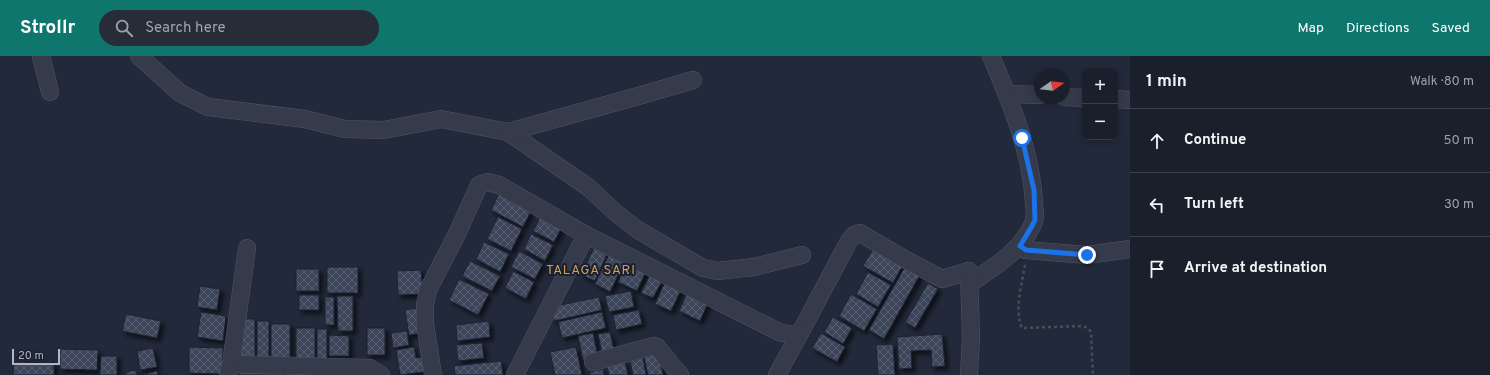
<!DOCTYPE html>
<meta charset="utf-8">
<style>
:root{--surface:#1a1f2c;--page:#272c38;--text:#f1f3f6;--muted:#9fa2a9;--line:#383d48;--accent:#0f766e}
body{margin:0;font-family:Overpass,sans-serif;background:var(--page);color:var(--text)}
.controls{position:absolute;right:12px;top:12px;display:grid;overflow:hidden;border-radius:8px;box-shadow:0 2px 10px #0003}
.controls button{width:36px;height:36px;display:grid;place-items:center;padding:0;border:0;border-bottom:1px solid var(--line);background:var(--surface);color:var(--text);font:20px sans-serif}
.compass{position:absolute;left:1034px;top:12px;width:36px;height:36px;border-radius:50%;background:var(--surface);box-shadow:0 2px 10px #0003;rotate:76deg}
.scale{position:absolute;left:12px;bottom:10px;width:48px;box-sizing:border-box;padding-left:4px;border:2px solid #b0b6c6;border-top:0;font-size:11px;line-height:14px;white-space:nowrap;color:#b0b6c6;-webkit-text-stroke:3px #1b202f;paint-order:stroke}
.stop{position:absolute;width:12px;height:12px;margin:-9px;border:3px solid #1a73e8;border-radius:50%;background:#fff}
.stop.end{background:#1a73e8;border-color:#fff;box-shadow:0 1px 4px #0008}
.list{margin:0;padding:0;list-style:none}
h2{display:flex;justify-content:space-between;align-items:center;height:52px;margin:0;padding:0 16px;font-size:17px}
h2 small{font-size:13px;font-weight:400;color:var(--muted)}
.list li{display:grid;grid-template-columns:26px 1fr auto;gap:12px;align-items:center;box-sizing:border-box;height:64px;padding:0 16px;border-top:1px solid var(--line)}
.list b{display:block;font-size:15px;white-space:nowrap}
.list em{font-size:13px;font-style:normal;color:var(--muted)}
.icon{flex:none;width:22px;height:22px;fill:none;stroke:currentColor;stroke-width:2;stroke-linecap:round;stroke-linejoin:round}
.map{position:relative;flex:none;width:1130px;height:319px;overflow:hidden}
header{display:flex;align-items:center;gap:24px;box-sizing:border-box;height:56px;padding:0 20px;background:var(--accent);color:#fff}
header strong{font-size:19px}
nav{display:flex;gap:22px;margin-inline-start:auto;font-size:14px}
.search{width:280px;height:36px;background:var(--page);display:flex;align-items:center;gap:10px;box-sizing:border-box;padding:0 14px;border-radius:22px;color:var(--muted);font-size:15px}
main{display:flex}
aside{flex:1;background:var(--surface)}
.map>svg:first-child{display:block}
.building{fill:url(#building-cross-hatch);stroke:#1d2231;filter:url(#shadow)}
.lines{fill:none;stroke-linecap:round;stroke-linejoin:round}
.minor-casing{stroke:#505665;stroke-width:18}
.path{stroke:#415258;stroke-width:2.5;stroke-dasharray:3 3;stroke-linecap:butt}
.minor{stroke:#353b4a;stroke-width:17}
.route{stroke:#1a73e8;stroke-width:5}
.labels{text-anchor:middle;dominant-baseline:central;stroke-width:4;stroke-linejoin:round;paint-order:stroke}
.quarter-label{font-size:13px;letter-spacing:1px;fill:#d4a15d;stroke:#1b202f}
</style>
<header>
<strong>Strollr</strong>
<div class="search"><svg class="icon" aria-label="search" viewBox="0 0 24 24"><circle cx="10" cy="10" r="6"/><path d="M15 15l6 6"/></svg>Search here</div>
<nav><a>Map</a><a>Directions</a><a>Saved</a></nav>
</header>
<main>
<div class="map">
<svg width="1130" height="319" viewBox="0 0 1130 319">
<defs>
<pattern id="building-cross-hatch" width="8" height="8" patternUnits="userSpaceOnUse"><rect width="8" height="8" fill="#3e455a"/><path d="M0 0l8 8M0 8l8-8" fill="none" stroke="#575e70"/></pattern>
<filter id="shadow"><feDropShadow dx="3.5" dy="3.5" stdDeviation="2" flood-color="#0009"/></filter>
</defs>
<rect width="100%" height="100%" fill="#22293a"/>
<g class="building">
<path d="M500,136l32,17 -9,18 -32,-17z"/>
<path d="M541,160l21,11 -8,15 -21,-11z"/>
<path d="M498,161l24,12 -11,22 -24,-12z"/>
<path d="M531,178l22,11 -8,16 -21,-12z"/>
<path d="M484,186l25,12 -9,18 -24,-13z"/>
<path d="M595,190l13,6 -13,29 -14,-6z"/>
<path d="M875,190l29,17 -11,20 -30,-17z"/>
<path d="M519,195l24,13 -8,15 -24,-12z"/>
<path d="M610,196l16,7 -16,33 -15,-8z"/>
<path d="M628,203l19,10 -10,22 -19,-9z"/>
<path d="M470,205l30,15 -8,15 -30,-15z"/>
<path d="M906,209l15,8 -37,66 -15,-9z"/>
<rect x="327" y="211" width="31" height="26"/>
<rect x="296" y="213" width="23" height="22"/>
<path d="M421,214l2,24 -25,1 -1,-24z"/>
<path d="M513,215l21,11 -8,17 -21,-11z"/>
<path d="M868,216l23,13 -13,22 -22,-13z"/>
<path d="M650,219l12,6 -9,17 -12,-5z"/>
<path d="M459,223l30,15 -11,21 -29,-15z"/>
<path d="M666,224l16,8 -11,23 -16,-7z"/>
<path d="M928,227l10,6 -23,39 -10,-6z"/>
<path d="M200,230l20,3 -3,21 -20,-3z"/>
<path d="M631,235l3,16 -25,5 -4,-16z"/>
<path d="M688,235l21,10 -9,20 -21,-10z"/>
<path d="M851,238l26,15 -13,22 -25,-15z"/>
<rect x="299" y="239" width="20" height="15"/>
<path d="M337,240h16v35h-15z"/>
<rect x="325" y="241" width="9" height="28"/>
<path d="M599,241l3,13 -48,11 -3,-14z"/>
<path d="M418,252l4,25 -13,2 -4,-25z"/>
<path d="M639,254l3,14 -26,6 -3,-15z"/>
<path d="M201,256l25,4 -3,25 -26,-4z"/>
<path d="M602,256l4,16 -44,10 -4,-16z"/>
<path d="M126,258l35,7 -4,17 -35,-7z"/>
<path d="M833,261l19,11 -9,16 -19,-12z"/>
<path d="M237,263h18v44h-17z"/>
<rect x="257" y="265" width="12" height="42"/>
<path d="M489,265l1,16 -33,4 -1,-16z"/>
<rect x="271" y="268" width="19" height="38"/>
<rect x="296" y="272" width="19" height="35"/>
<rect x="367" y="272" width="18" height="27"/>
<rect x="317" y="273" width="10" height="31"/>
<path d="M407,275l2,14 -16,3 -2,-15z"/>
<path d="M610,276l4,18 -12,3 -4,-19z"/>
<path d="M593,277l5,24 -15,3 -5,-24z"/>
<path d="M821,277l24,14 -8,15 -25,-14z"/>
<path d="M942,278l3,32 -13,1 -1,-17 -20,1 1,17 -13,1 -2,-32z"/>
<path d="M329,279l20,1v20h-20z"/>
<path d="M482,287l2,15 -26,3 -2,-16z"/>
<path d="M893,288l2,31h-17l-2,-30z"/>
<path d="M189,291l34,1 -1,26 -33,-1z"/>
<path d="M414,291l2,11 12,-2 2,15 -30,4 -4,-25z"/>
<path d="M576,291l6,28h-27l-5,-23z"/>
<path d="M153,292l4,19 -17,3 -3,-19z"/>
<path d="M60,293l38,1 -1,20 -37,-1z"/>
<path d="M659,298l4,21h-15l-4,-18z"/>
<path d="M101,300h16v19h-17z"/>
<path d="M643,302l3,17h-13l-3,-14z"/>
<path d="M501,305l2,14h-48l-1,-9z"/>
<path d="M14,306l40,1v12h-41z"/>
<path d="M625,306l3,13h-19l-2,-9z"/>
<rect x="240" y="311" width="42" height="8"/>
<path d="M603,313l1,6h-14v-3z"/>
<path d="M136,314l1,5h-11v-3z"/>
<path d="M157,315l1,4h-17z"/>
</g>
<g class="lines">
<g class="minor-casing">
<g id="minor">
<path d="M41,0l9,36"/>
<path d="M139,0l41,37 28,14 97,12 40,10 39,1 57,-11 67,13 80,55 28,26 22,17 65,38 14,3 37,-4 48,-12"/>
<path d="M1007,38l33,1"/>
<path d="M1064,41l21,1"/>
<path d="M1115,43l15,1"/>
<path d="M508,76l134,-37 51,-15"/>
<path d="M1020,189l6,5 61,5 43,-6"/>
<path d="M593,306l61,-16 3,1 23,28"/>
<path d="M231,308l139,4 11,7"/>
<path d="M228,319l3,-11 16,-116"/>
<path d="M433,319l-8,-51v-19l3,-15 29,-56 22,-49 9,-3 11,3 87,50 193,97 12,3 9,-2 49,-92 5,-6 6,-2 46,27 36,19 27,-8 6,9c22,-15 45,-29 57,-54 4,-7 3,-14 2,-21 -2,-51 -23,-102 -43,-149"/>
<path d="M515,319l71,-140"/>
<path d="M777,319l23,-42"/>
<path d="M969,319l2,-37 -2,-67"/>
</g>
</g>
<path class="path" d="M1025,209c-3,18 -11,47 -3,63l60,-2 6,2 3,4 2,43"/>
<use href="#minor" class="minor"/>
</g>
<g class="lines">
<path class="route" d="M1022,82l12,52 1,30 -3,6 -12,20 6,4 61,5"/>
</g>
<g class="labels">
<g class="quarter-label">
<text x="591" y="215">TALAGA SARI</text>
</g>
</g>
</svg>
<div class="controls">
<button>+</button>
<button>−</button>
</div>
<svg class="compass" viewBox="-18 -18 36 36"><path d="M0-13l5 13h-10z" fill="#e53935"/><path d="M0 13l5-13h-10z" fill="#9fa2a9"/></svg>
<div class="scale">20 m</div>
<div class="stop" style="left:1022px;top:82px"></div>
<div class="stop end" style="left:1087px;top:199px"></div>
</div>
<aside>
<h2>1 min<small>Walk · 80 m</small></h2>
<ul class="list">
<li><svg class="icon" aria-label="ahead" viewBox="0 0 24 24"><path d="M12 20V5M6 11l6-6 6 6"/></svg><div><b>Continue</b></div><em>50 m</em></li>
<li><svg class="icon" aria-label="left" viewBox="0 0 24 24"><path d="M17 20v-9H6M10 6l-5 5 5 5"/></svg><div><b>Turn left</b></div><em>30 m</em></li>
<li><svg class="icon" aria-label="arrive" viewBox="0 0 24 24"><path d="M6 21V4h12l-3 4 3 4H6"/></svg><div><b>Arrive at destination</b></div></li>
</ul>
</aside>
</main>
